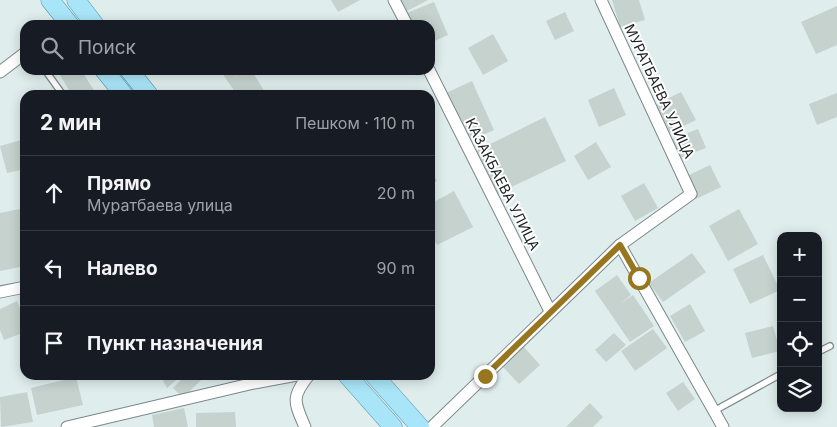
<!DOCTYPE html>
<html lang="ru">
<meta charset="utf-8">
<style>
:root{--surface:#171b24;--page:#242831;--text:#f1f3f6;--muted:#9ea1a6;--line:#363941}
body{margin:0;font-family:Inter,sans-serif;background:var(--page);color:var(--text)}
.controls{position:absolute;right:15px;bottom:15px;display:grid;overflow:hidden;border-radius:10px;box-shadow:0 2px 12px #0003}
.controls button{width:45px;height:45px;display:grid;place-items:center;padding:0;border:0;border-bottom:1px solid var(--line);background:var(--surface);color:var(--text);font:25px sans-serif}
.stop{position:absolute;width:15px;height:15px;margin:-11px;border:4px solid #97761f;border-radius:50%;background:#fff}
.stop.end{background:#97761f;border-color:#fff;box-shadow:0 1px 5px #0008}
.list{margin:0;padding:0;list-style:none}
h2{display:flex;justify-content:space-between;align-items:center;height:65px;margin:0;padding:0 20px;font-size:21px}
h2 small{font-size:16px;font-weight:400;color:var(--muted)}
.list li{display:grid;grid-template-columns:32px 1fr auto;gap:15px;align-items:center;box-sizing:border-box;height:75px;padding:0 20px;border-top:1px solid var(--line)}
.list b{display:block;font-size:19px;white-space:nowrap}
.list p{margin:0;font-size:16px;white-space:nowrap;color:var(--muted)}
.list em{font-size:16px;font-style:normal;color:var(--muted)}
.icon{flex:none;width:28px;height:28px;fill:none;stroke:currentColor;stroke-width:2;stroke-linecap:round;stroke-linejoin:round}
.map{position:relative;flex:none;width:837px;height:427px;overflow:hidden}
.search{position:absolute;background:var(--surface);box-shadow:0 2px 12px #0003;left:20px;top:20px;width:415px;height:55px;display:flex;align-items:center;gap:12px;box-sizing:border-box;padding:0 18px;border-radius:15px;color:var(--muted);font-size:19px}
.panel{position:absolute;background:var(--surface);box-shadow:0 2px 12px #0003;left:20px;top:90px;width:415px;height:290px;border-radius:15px}
.map>svg:first-child{display:block}
.building{fill:#c5d2ce}
.lines{fill:none;stroke-linecap:round;stroke-linejoin:round}
.service-casing{stroke:#7c8889;stroke-width:8}
.minor-casing{stroke:#7c8889;stroke-width:13}
.primary-casing{stroke:#5295aa;stroke-width:19}
.service{stroke:#fff;stroke-width:5.5}
.minor{stroke:#fff;stroke-width:11}
.primary{stroke:#a9e5f8;stroke-width:18}
.route{stroke:#97761f;stroke-width:6}
.labels{text-anchor:middle;dominant-baseline:central;stroke-width:4;stroke-linejoin:round;paint-order:stroke}
.street-label{font-size:14px;fill:#1d2222;stroke:#fff}
</style>
<div class="map">
<svg width="837" height="427" viewBox="0 0 837 427">
<rect width="100%" height="100%" fill="#dfeded"/>
<g class="building">
<path d="M331,0h29l-22,12z"/>
<path d="M397,0h31l-25,13z"/>
<path d="M612,0h27l6,20 -25,7z"/>
<path d="M434,2l14,33 -18,8v-18h-21l-5,-11z"/>
<path d="M837,6v39l-21,9 -15,-32z"/>
<path d="M565,12l9,19 -19,9 -9,-19z"/>
<path d="M493,34l15,27 -25,14 -15,-27z"/>
<path d="M57,70h24l16,25h-25z"/>
<path d="M220,70h24l-9,7 12,-7h4l16,25h-30z"/>
<path d="M472,81l22,49 -26,12 -22,-49z"/>
<path d="M614,88l12,27 -27,12 -11,-27z"/>
<path d="M681,92l15,28 -29,14 -14,-28z"/>
<path d="M837,93v24l-20,8 -8,-21z"/>
<path d="M545,117l21,44 -71,34 -21,-43z"/>
<path d="M698,129l8,19 -29,11 -7,-19z"/>
<path d="M25,139v30l-18,4 -7,-27z"/>
<path d="M596,142l15,25 -23,13 -14,-24z"/>
<path d="M710,165l11,22 -25,12 -11,-22z"/>
<path d="M430,168l7,13 -7,4z"/>
<path d="M644,183l14,25 -23,13 -14,-25z"/>
<path d="M454,191l19,36 -36,18 -7,-13v-28z"/>
<path d="M25,208v58l-25,5v-58z"/>
<path d="M739,209l19,35 -30,17 -19,-35z"/>
<path d="M692,253l14,19 -43,30 -14,-19z"/>
<path d="M763,255l17,35 -30,14 -17,-35z"/>
<path d="M617,275l14,20 -11,9 13,-9 21,31 -24,16 -35,-51z"/>
<path d="M17,301l8,20v11l-21,8 -4,-10v-21z"/>
<path d="M690,304l15,27 -20,11 -15,-26z"/>
<path d="M773,326l7,25 -28,7 -7,-25z"/>
<path d="M653,329l14,19 -32,23 -14,-20z"/>
<path d="M614,333l12,12 -20,17 -11,-12z"/>
<path d="M523,346l17,19 -21,19 -18,-19z"/>
<path d="M160,375h22l-15,13z"/>
<path d="M186,375h12l4,4 -19,19 -10,-10z"/>
<path d="M76,377l7,28 -46,10 -6,-27z"/>
<path d="M683,382l12,17 -17,12 -12,-18z"/>
<path d="M27,392l6,30 -32,5 -1,-30z"/>
<path d="M590,403l13,14 -10,10h-27z"/>
<path d="M184,408l4,19h-34l-2,-12z"/>
<path d="M235,412l1,15h-40v-14z"/>
</g>
<g class="lines">
<g class="service-casing">
<g id="service">
<path d="M45,70l18,25"/>
<path d="M818,352l12,-6"/>
<path d="M714,411l67,-37"/>
</g>
</g>
<g class="minor-casing">
<g id="minor">
<path d="M394,0l13,25"/>
<path d="M429,70l121,241"/>
<path d="M0,72l25,-19"/>
<path d="M620,245l103,182"/>
<path d="M0,292l25,-5"/>
<path d="M67,427l187,-44 43,-8"/>
<path d="M305,427c-11,-25 -14,-30 4,-52"/>
<path d="M432,427l188,-182 71,-51 -90,-194"/>
</g>
</g>
<g class="primary-casing">
<g id="primary">
<path d="M50,0l20,25"/>
<path d="M76,0l19,25"/>
<path d="M104,70l20,25"/>
<path d="M129,70l20,25"/>
<path d="M347,375l46,52"/>
<path d="M374,375l46,52"/>
</g>
</g>
<use href="#service" class="service"/>
<use href="#minor" class="minor"/>
<use href="#primary" class="primary"/>
</g>
<g class="lines">
<path class="route" d="M485,376l135,-131 19,33"/>
</g>
<g class="labels">
<g class="street-label">
<text transform="translate(660 91) rotate(65)">МУРАТБАЕВА УЛИЦА</text>
<text transform="translate(503 184) rotate(63)">КАЗАКБАЕВА УЛИЦА</text>
</g>
</g>
</svg>
<div class="controls">
<button>+</button>
<button>−</button>
<button><svg class="icon" aria-label="locate" viewBox="0 0 24 24"><circle cx="12" cy="12" r="6"/><path d="M12 2v4M12 18v4M2 12h4M18 12h4"/></svg></button>
<button><svg class="icon" aria-label="layers" viewBox="0 0 24 24"><path d="M12 4l9 5-9 5-9-5zM3 14l9 5 9-5"/></svg></button>
</div>
<div class="stop" style="left:639px;top:278px"></div>
<div class="stop end" style="left:485px;top:376px"></div>
<div class="search"><svg class="icon" aria-label="search" viewBox="0 0 24 24"><circle cx="10" cy="10" r="6"/><path d="M15 15l6 6"/></svg>Поиск</div>
<section class="panel">
<h2>2 мин<small>Пешком · 110 m</small></h2>
<ul class="list">
<li><svg class="icon" aria-label="ahead" viewBox="0 0 24 24"><path d="M12 20V5M6 11l6-6 6 6"/></svg><div><b>Прямо</b><p>Муратбаева улица</p></div><em>20 m</em></li>
<li><svg class="icon" aria-label="left" viewBox="0 0 24 24"><path d="M17 20v-9H6M10 6l-5 5 5 5"/></svg><div><b>Налево</b></div><em>90 m</em></li>
<li><svg class="icon" aria-label="arrive" viewBox="0 0 24 24"><path d="M6 21V4h12l-3 4 3 4H6"/></svg><div><b>Пункт назначения</b></div></li>
</ul>
</section>
</div>
